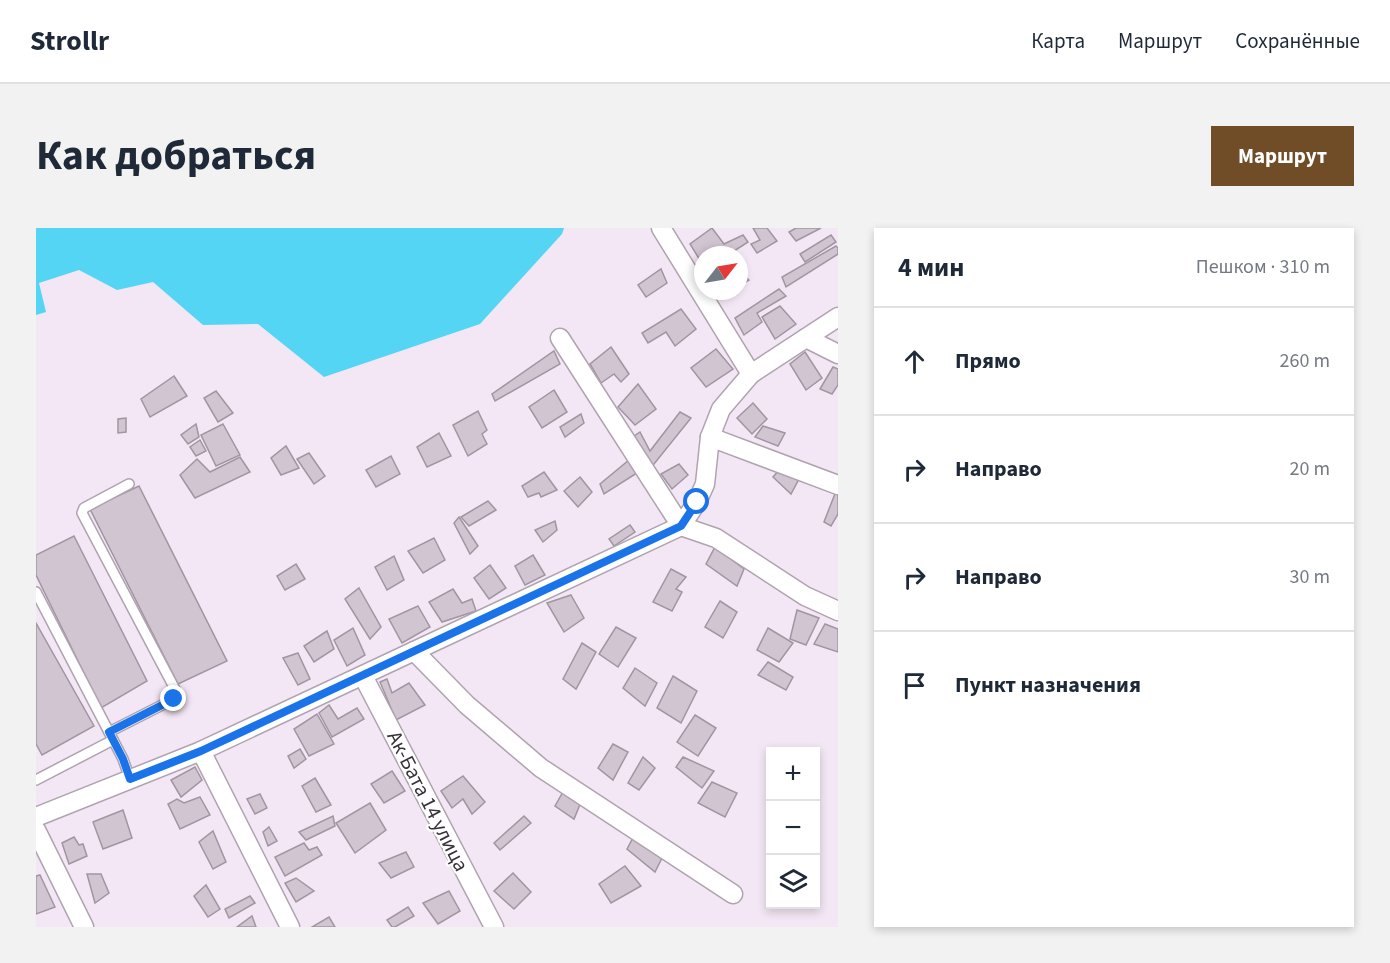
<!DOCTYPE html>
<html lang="ru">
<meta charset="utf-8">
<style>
:root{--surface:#fff;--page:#f2f2f3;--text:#1f2937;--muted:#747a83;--line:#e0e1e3;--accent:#714d27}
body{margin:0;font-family:"Source Sans 3",sans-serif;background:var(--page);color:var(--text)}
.controls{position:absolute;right:18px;bottom:18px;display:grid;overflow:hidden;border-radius:0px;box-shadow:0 3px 9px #0003}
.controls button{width:54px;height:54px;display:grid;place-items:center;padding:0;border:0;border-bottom:2px solid var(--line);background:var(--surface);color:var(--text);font:30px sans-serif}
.compass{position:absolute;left:658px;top:18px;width:54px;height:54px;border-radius:50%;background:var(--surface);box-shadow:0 3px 9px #0003;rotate:59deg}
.stop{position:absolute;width:18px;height:18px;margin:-14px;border:4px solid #1a73e8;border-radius:50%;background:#fff}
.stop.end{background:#1a73e8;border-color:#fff;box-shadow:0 2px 6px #0008}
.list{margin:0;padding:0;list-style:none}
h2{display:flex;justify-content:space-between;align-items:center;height:78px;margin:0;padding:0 24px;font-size:26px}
h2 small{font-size:20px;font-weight:400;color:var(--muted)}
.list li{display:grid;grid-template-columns:39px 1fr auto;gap:18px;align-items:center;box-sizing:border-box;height:108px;padding:0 24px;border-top:2px solid var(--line)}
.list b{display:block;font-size:22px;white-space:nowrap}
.list em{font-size:20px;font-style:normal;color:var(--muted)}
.icon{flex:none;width:33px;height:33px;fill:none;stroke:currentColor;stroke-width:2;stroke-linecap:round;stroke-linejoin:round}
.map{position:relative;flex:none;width:802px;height:699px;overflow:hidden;border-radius:0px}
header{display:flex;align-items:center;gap:36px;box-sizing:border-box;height:84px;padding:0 30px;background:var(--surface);border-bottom:2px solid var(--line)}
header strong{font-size:28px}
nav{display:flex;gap:33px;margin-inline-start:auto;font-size:21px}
.intro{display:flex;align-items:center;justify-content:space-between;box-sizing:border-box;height:144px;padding:0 36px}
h1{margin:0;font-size:42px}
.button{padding:15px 27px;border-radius:0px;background:var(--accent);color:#fff;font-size:21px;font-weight:700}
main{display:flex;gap:36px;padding:0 36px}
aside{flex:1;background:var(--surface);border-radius:0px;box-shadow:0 3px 9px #0003}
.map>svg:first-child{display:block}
.water{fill:#54d5f4}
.building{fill:#d2c5d2;stroke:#a195a2;stroke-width:1.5}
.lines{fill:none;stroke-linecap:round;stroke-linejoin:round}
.service-casing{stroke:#b0a3b0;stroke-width:12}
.minor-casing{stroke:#b0a3b0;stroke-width:21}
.service{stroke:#fff;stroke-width:9}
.minor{stroke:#fff;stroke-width:18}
.route{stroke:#1a73e8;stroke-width:8}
.labels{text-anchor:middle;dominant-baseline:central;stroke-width:4.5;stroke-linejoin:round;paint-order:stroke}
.street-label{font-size:21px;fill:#373237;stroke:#fff}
</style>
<header>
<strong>Strollr</strong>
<nav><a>Карта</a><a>Маршрут</a><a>Сохранённые</a></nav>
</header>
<div class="intro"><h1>Как добраться</h1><a class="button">Маршрут</a></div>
<main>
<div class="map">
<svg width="802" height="699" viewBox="0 0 802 699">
<rect width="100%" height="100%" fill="#f4e7f5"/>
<path class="water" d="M0,0h528l-2,6 -82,90 -156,53 -66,-53 -55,1 -50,-43 -36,8 -38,-20 -40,13 7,29 -10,3z"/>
<g class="building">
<path d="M676,0l12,16 19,-9 5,7 -20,13h-25v10l-13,-21z"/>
<path d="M717,0h14l10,13 -20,12 -6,-9 9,-4z"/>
<path d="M760,0h25l-25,13 -7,-9z"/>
<path d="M795,7l5,7 -31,20 -5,-8z"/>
<path d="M800,18l2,2v6l-52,33 -4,-10z"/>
<path d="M625,41l6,14 -21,14 -8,-12z"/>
<path d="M703,42l10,10 -10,6z"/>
<path d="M743,61l7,7 -29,17 5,9 -18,13 -9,-17z"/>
<path d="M744,78l16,18 -21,15 -13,-22z"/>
<path d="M645,81l15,20 -21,17 -9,-14 -18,11 -6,-10z"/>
<path d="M575,119l18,27 -8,8 -7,-8 -13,9 -11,-19z"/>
<path d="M680,121l17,20 -27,18 -15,-19z"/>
<path d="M518,123l6,13 -65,37 -3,-7z"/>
<path d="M769,124l17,26 -16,12 -16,-26z"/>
<path d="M797,139l5,2v16l-6,9 -12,-5z"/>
<path d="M138,148l13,20 -37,21 -9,-18z"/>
<path d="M602,156l18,25 -21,16 -17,-18z"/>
<path d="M518,162l13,22 -25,16 -13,-21z"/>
<path d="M180,163l17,22 -15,9 -14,-24z"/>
<path d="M717,175l14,16 -15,15 -15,-16z"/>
<path d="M442,183l9,19 -5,4 5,10 -19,12 -15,-31z"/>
<path d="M644,184l11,6 -41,51 -19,-31 9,-6 10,19z"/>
<path d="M545,186l3,9 -19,14 -5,-10z"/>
<path d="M90,190v14l-8,1v-14z"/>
<path d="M160,196l3,13 -11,7 -7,-9z"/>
<path d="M187,196l17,31 -24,11 -15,-31z"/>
<path d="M727,198l22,7 -7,13 -23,-9z"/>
<path d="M403,205l12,23 -24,11 -10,-20z"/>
<path d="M164,212l6,11 -10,5 -6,-9z"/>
<path d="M250,218l13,22 -18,7 -10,-17z"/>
<path d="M273,225l16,23 -11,8 -17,-25z"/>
<path d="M355,228l9,18 -24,13 -10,-17z"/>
<path d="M204,229l10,15 -55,26 -15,-23 17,-16 13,13z"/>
<path d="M593,232l11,11 -36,23 -4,-10z"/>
<path d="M643,236l9,11 -16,14 -11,-15z"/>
<path d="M745,240l19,9 -9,17 -18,-17z"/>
<path d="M508,244l13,18 -16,7 -2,-4 -11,4 -6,-11z"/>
<path d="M544,249l12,15 -14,15 -14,-16z"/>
<path d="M103,258l88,175 -49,23 -88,-175z"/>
<path d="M800,263l2,2v21l-7,12 -7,-4z"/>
<path d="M452,273l8,9 -27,16 -8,-9z"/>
<path d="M423,289l19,29 -8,8 -16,-31z"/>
<path d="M519,293l2,9 -14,12 -8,-12z"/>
<path d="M594,297l5,7 -21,14 -5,-7z"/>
<path d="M38,308l73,145 -46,27 -65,-133v-20z"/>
<path d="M398,310l11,22 -22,13 -15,-22z"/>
<path d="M679,319l29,22 -7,17 -31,-22z"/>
<path d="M497,327l12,20 -20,10 -10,-19z"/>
<path d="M358,328l10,24 -17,10 -12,-23z"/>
<path d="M260,336l9,15 -20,11 -8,-14z"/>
<path d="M454,337l16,23 -17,11 -15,-21z"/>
<path d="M635,341l15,8 -10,12 6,3 -10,19 -19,-9z"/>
<path d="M323,360l22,39 -11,12 -25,-40z"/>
<path d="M417,361l9,14 10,-4 4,12 -34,11 -13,-20z"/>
<path d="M535,367l13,23 -20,14 -17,-29z"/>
<path d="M684,373l17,11 -14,26 -18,-11z"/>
<path d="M382,378l12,21 -28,16 -13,-24z"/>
<path d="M761,382l22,8 -13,27 -16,-6z"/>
<path d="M0,395l58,103 -52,29 -6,-11z"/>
<path d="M789,396l13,5v23l-24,-8z"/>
<path d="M580,399l20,11 -18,29 -19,-13z"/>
<path d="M317,400l12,27 -18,11 -13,-26z"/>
<path d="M732,400l25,15 -14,19 -22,-12z"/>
<path d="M291,403l7,18 -20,13 -10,-16z"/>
<path d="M546,415l14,9 -20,37 -13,-10z"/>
<path d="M262,425l12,26 -12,6 -15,-27z"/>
<path d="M732,434l25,15 -7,13 -28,-15z"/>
<path d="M599,440l22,15 -12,23 -22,-18z"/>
<path d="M637,448l24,15 -16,32 -24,-15z"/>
<path d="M351,451l5,14 17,-10 16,22 -29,15 -16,-38z"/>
<path d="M293,477l9,14 19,-11 7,11 -32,18 -13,-24z"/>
<path d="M281,486l17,30 -25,12 -15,-27z"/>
<path d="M659,487l21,13 -18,28 -21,-14z"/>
<path d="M577,516l15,8 -15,28 -15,-12z"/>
<path d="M264,521l6,10 -12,9 -6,-12z"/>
<path d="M607,529l12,11 -16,22 -11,-7z"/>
<path d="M647,529l31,14 -12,17 -26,-21z"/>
<path d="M159,539l7,13 -21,17 -10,-17z"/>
<path d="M356,543l13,20 -21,12 -13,-19z"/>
<path d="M427,548l22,26 -13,12 -9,-15 -11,9 -11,-17z"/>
<path d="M279,550l16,27 -15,7 -14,-26z"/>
<path d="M676,554l25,11 -12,24 -27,-14z"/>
<path d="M528,562l17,12 -7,17 -19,-13z"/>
<path d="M224,566l7,14 -12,6 -8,-15z"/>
<path d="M164,569l10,18 -30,14 -12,-25 9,-5 7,4z"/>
<path d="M334,575l16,27 -31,23 -19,-30z"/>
<path d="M87,582l9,28 -29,11 -10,-27z"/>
<path d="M297,588l2,10 -29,14 -7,-8z"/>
<path d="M488,588l7,7 -31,27 -6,-7z"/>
<path d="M233,599l8,14 -9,5 -5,-14z"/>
<path d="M177,603l13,31 -13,7 -14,-27z"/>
<path d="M598,608l28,22 -7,14 -28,-23z"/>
<path d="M38,609l5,8 4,-1 4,12 -18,8 -7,-21z"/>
<path d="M268,615l5,7 8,-3 5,8 -37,21 -10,-19z"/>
<path d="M370,624l8,15 -23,11 -12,-15z"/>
<path d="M589,638l16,20 -30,17 -12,-19z"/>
<path d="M477,645l18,19 -17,17 -20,-18z"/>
<path d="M51,646h14l8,19 -14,10z"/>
<path d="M4,647l15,32 -19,7v-38z"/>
<path d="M260,650l18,13 -18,11 -11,-19z"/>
<path d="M170,657l14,24 -12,8 -14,-21z"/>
<path d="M413,663l11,20 -22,13 -15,-21z"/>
<path d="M214,668l5,7 -26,15 -4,-9z"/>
<path d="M372,679l6,9 -19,11h-3l-5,-7z"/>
<path d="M216,688l4,11h-19z"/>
<path d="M293,689l6,10h-23z"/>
</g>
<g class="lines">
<g class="service-casing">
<g id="service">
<path d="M0,364l87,167 7,20"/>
<path d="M73,504l63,-32 4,-3 1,-4 -95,-180 2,-5 45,-24"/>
<path d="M0,552l77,-40"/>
</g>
</g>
<g class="minor-casing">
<g id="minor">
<path d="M625,0l90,146"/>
<path d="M524,110l121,188 35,12 89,58 33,15"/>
<path d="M770,110l32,16"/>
<path d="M674,209l128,48"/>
<path d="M378,423l53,54 74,63 192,126"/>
<path d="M327,448l131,251"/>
<path d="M165,523l89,176"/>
<path d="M0,589l165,-66 480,-225 16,-24 8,-18 5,-47 11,-28 30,-35 87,-57"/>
<path d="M0,602l48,97"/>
</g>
</g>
<use href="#service" class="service"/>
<use href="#minor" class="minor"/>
</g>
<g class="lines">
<path class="route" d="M138,471l-65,33 14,27 7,20 71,-28 480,-225 16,-24"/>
</g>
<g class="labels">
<g class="street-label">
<text transform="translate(392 573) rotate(63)">Ак-Бата 14 улица</text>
</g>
</g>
</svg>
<div class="controls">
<button>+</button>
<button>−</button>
<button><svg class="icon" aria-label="layers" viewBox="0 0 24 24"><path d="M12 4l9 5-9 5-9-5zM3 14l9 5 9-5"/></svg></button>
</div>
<svg class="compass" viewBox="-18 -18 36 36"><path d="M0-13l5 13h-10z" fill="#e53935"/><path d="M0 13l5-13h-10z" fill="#747a83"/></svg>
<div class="stop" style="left:661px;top:274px"></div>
<div class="stop end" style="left:138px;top:471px"></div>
</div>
<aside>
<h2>4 мин<small>Пешком · 310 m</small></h2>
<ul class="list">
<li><svg class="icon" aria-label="ahead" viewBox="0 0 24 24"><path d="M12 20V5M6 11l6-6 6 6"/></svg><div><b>Прямо</b></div><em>260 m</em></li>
<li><svg class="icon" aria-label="right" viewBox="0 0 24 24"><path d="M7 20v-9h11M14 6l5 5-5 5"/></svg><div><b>Направо</b></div><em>20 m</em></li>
<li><svg class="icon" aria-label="right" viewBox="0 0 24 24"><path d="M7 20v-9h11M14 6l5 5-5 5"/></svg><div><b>Направо</b></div><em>30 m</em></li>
<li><svg class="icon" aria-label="arrive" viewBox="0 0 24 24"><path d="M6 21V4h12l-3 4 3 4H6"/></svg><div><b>Пункт назначения</b></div></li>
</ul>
</aside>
</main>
